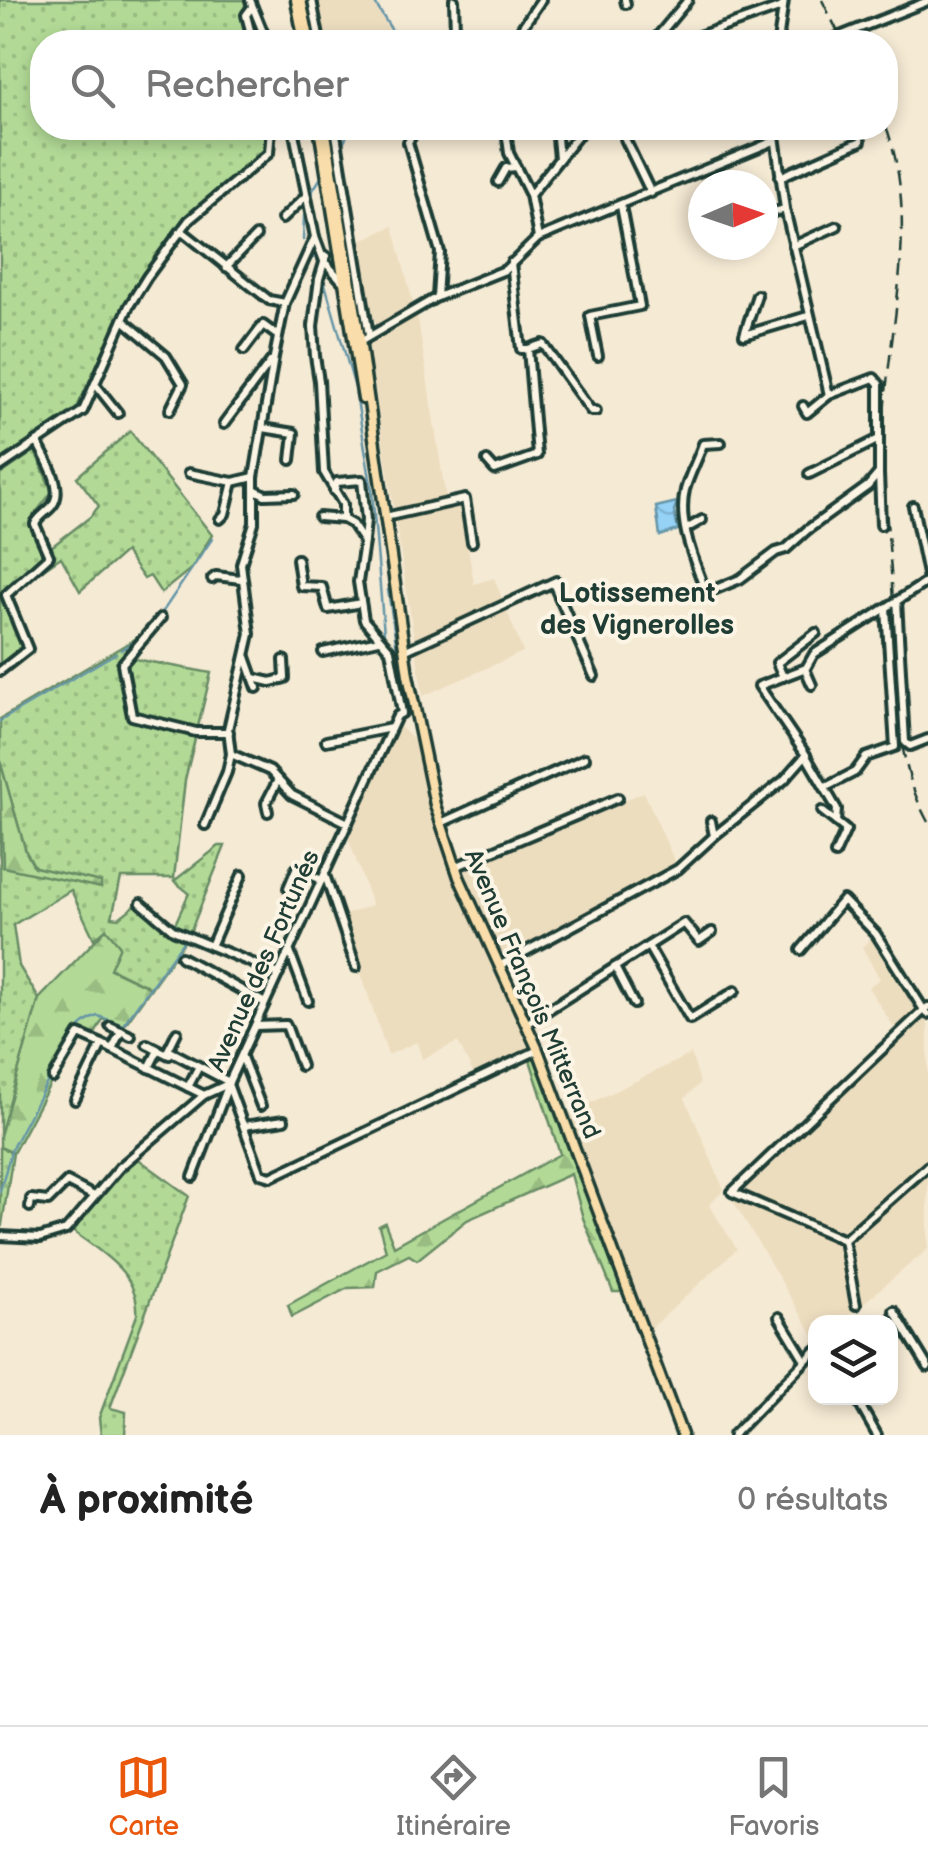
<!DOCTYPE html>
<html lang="fr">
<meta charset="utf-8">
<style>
:root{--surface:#fff;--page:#f6f6f6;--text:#222;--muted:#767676;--line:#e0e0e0;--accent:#ea580c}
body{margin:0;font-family:"Balsamiq Sans",sans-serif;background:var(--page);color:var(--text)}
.controls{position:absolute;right:30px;bottom:30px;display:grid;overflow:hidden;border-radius:20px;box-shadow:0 5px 15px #0003}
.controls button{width:90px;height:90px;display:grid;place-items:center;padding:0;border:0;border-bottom:2px solid var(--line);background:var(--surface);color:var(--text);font:50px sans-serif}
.compass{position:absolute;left:688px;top:170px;width:90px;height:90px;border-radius:50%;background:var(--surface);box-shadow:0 5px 15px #0003;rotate:88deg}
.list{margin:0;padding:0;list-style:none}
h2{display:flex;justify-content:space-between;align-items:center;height:130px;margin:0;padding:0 40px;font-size:42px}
h2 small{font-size:32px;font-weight:400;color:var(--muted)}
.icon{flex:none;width:55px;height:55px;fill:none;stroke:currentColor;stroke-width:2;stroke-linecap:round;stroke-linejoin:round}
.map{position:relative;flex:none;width:928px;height:1435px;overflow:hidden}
.search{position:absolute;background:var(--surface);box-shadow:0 5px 15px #0003;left:30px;right:30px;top:30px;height:110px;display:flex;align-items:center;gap:25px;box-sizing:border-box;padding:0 35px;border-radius:40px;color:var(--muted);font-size:38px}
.sheet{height:290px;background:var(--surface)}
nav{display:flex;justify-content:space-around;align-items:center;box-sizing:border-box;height:140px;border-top:2px solid var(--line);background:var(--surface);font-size:28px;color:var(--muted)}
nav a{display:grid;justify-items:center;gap:5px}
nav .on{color:var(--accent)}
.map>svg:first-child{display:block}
.built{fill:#edddbf}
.grass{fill:url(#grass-dots);stroke:#688c65;stroke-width:2.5}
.forest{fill:url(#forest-firs);stroke:#688c65;stroke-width:2.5}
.water{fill:url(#water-waves);stroke:#6696a8;stroke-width:2.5}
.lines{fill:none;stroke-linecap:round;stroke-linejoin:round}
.stream{stroke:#6696a8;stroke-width:2.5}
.minor-casing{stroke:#1f3d34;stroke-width:14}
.major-casing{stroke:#1f3d34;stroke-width:15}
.minor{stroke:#fcf5e5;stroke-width:6}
.major{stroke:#f9deab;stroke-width:8}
.rail{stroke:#1f3d34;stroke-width:2.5;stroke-dasharray:15 8;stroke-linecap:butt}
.labels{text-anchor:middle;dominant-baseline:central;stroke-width:8;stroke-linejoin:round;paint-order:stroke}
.street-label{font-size:25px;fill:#1f3d34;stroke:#fcf5e5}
.neighbourhood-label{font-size:28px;font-weight:bold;fill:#1f3d34;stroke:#fcf5e5}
</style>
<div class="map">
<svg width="928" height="1435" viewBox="0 0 928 1435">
<defs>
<pattern id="grass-dots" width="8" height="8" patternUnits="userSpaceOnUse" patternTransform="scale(2.5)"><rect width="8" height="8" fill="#b2da96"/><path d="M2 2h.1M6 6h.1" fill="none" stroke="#99bc82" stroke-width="1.8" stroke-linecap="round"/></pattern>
<pattern id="forest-firs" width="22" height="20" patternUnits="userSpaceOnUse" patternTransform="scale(2.5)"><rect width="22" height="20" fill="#b2da96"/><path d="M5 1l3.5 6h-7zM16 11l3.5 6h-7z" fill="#99bc82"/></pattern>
<pattern id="water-waves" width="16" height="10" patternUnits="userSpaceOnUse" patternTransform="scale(2.5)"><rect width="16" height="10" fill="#95d2f6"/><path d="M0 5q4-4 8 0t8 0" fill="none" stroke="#80b5d4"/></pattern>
</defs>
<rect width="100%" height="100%" fill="#f5ead4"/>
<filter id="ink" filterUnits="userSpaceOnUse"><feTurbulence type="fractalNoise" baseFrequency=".01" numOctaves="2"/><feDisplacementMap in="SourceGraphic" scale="20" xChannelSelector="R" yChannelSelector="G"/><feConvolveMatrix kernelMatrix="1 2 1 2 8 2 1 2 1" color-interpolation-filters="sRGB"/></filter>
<g filter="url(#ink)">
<g class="built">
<path d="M316,0h57l24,42h-73z"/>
<path d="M393,226l20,77 -35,21 -3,-1 -7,-25 -11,-56z"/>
<path d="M417,313l29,186 15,5 13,80 20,-6 29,74 -100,44 -55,-352z"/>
<path d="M396,723l27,25 34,122 187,-78 34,77 -180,97 40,84 -62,29 -18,-37 -36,17 -5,-17 -29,13 -46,-139 30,-11 -26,-73z"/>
<path d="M876,934l44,68 8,1v246l-87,73h-25l-1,16 -83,-139 168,-162 -32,-50 12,-8 -18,-32z"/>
<path d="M691,1054l9,29 -15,15 39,92 -15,15 28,44 -93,86 -80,-219z"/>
</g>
<g class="grass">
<path d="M0,0h247l-3,17 6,25h-208v86h225c2,14 1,21 -9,32l-72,56 -55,75 -57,123 -74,49z"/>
<path d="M130,431l82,104 -20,33 -31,25 -11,-17 -6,3 -19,-27 -45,39 -19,-34 -60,41 22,49 -23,19v-191l35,-24 17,41 -21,27 15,32 44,-34 9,-11 -22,-29z"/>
<path d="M163,618l-28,41 76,14 -26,107 -11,98h-53l-9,39 7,1 23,-18 33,24 14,-31 -15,-12 45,-35h6l-36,89 -38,53 -41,-20 -4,-39 -12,10 -23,-49 -58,35 6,41 20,33 -39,137v-315l4,14 -1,32 98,20 -1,-5 -65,-15 -9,-15 -26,-91v-42l145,-86z"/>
<path d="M0,1147l13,6 -12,78h-1z"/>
<path d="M137,1158l52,38 -79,212 16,4 -1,23h-24l-2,-17 38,-103c3,-41 -34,-61 -63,-83 16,-29 37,-54 63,-74z"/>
</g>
<g class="forest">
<path d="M0,761l26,91 8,15 67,15v6l-98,-21z"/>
<path d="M106,929l14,17 -10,23 41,19 -30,42 -18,-11 -9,17 -15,-6 -66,123 -13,-6v-11l39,-137z"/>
<path d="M533,1054l89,238h-9l-30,-74 -12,-44 -104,46 -50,40 -8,-5 -32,16 -2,16 -27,1 -56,29 -4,-12 98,-54 -7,-25 6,-3 9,23 166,-92 -30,-94z"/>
</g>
<path class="water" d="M677,502l-3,9 4,19 -18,6 -4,-29z"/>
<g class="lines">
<g class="stream">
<path d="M373,0l26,42"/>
<path d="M342,145l9,-17"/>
<path d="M311,205l2,-15 9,-14"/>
<path d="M303,240l1,-24"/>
<path d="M309,259l8,-2 3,8"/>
<path d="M323,277l32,111 17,103 12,143"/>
<path d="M388,590l17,111"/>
<path d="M159,617l53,-78"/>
<path d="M121,650l20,-13"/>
<path d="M0,721l116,-68"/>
<path d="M55,1068c11,-21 19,-44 43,-52l25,9 62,-86"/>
<path d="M0,1191l12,-43 39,-73"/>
</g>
<g class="minor-casing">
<g id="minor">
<path d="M250,0l17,42"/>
<path d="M312,0l8,42"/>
<path d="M454,0l1,31"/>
<path d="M625,0l1,4"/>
<path d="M252,7l-6,8 7,27"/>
<path d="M512,42l29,-42"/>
<path d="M653,42l35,-42"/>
<path d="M681,42l101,-35"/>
<path d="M778,42l6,-42"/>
<path d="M825,42l103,-41"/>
<path d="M293,128l22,109 9,24 18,20"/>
<path d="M335,128l34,207"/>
<path d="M417,128l-9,14 32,110 -3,45"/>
<path d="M556,128l3,30"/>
<path d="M460,131l3,-3"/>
<path d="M507,138l2,15 21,42"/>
<path d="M625,139l26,54"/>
<path d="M780,177l81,-36"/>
<path d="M498,182l8,-14 10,-1"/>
<path d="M763,215l22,-6"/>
<path d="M282,219l23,-22"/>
<path d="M182,231l87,69 16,3"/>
<path d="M538,238l-8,-43 54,-67"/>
<path d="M793,246l44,-20"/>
<path d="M326,256l-7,23 -6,47 2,30 4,25 5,91 19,32v15l9,5 12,18 -6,40 6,38 26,30 12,63 -5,3 -169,368 33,90 10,3 267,-127"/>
<path d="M511,263l10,86h7"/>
<path d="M226,267l30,-31"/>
<path d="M757,295l-13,40 64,-19"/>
<path d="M123,320l43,36 17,28 -13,26"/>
<path d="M360,342l77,-45 68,-27 33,-32 236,-97"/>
<path d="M528,349l15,-5 48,67h5"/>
<path d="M244,350l19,-25 15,11"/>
<path d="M598,356l-8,-40 50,-10 -19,-100"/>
<path d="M95,384l23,29"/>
<path d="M803,406l4,7 22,-18"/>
<path d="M224,424l47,-63"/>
<path d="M263,428l31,5 -3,27"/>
<path d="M721,443l-18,1c-5,15 -14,31 -18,46 -8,34 10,71 21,103l34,-14 36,-27 10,-3 21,-19 61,-44 11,-13v-89l-5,-6 -45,17 -44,-186 -11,-81"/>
<path d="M487,461l8,9 42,-15 -9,-106"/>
<path d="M0,467l83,-56 46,-105 18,-29 42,-57 80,-67 2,-25"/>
<path d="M189,473l44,9 21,-5"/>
<path d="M809,474l68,-34"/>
<path d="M879,474l2,51"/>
<path d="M254,489l11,6 29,-1"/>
<path d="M334,491l3,-9 25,-2 4,40 -2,21"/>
<path d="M913,506l15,73"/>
<path d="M319,517l24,2"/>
<path d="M385,517l80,-18 7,43"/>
<path d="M220,519l5,-5 8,-32"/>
<path d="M686,529l16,-9"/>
<path d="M297,559l4,27 21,1 6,22 33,-6"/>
<path d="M212,579l4,-3 25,3"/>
<path d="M553,583l41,93"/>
<path d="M897,601l8,141 5,4 18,-7"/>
<path d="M161,618l-39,46 10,52 64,16h33"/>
<path d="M404,651l152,-70"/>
<path d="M323,652l56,-12"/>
<path d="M246,657l11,31"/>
<path d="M805,669l7,16"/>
<path d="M0,671l28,-22 -22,-54 43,-39 -14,-32c4,-8 11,-11 17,-18 14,-18 -7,-48 -15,-64"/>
<path d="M783,677l-6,-14 39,-30"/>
<path d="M254,678l17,4 14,-4 -1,-18"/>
<path d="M326,741l65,-13"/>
<path d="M231,754l39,17 22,24 56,28"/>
<path d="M806,756l31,53 -1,13 10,8 -11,24"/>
<path d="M826,787l29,-15 11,-15 29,-10 -9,-139"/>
<path d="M822,811l14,11"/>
<path d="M268,812l-2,-9 12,-23"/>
<path d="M441,823l144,-65"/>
<path d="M205,825l22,-53 4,-18 -3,-25 22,-95 -9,-70 13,-41v-46l20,-120 11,-54 30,-66"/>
<path d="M714,836l70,-56 22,-25 -47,-69 47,-18 8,-14 114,-73"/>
<path d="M455,867l163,-69"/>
<path d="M242,875l-31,71 68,28"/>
<path d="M325,875l31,92"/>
<path d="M288,888l8,-19 26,11"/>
<path d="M141,903l32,27 38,16"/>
<path d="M648,946l42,73 45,-28"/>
<path d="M801,950l42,-50 33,34 48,76 4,-3"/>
<path d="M290,952l18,49"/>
<path d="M181,957l84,46"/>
<path d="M499,966l179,-97 36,-33 -3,-15"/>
<path d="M615,967l19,37"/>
<path d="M526,1024l158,-101 15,18 13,-9"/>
<path d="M110,1026l21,10"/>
<path d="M255,1026l31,-1 15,41"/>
<path d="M177,1032l-9,18 61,32"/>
<path d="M147,1044l22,11"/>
<path d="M112,1049l9,-18"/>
<path d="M242,1057l19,49"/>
<path d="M149,1068l9,-18"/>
<path d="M53,1078l26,-44 23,10"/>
<path d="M188,1087l9,-17"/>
<path d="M75,1100l27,-56 102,51"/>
<path d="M244,1126l40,-6"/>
<path d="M193,1177l35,-91"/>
<path d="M30,1207l1,-8 17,2 19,-19 27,14"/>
<path d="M0,1236l40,2 26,-8 54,-63 84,-72 24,-11"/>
<path d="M844,1240l-112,-48 192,-182 4,4"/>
<path d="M844,1240l84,-74"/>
<path d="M844,1240l12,65"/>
<path d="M894,1311l34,56"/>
<path d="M779,1317l26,43"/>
<path d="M856,1398l21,37"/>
<path d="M733,1435l83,-85"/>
</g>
</g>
<g class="major-casing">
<g id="major">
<path d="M296,0l8,42"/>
<path d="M301,0l9,42"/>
<path d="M319,128l44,271"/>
<path d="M325,128l33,198 50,349 27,130 24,72 79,173 144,385"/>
</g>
</g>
<use href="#minor" class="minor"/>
<use href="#major" class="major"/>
<g class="rail">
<path d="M822,0l21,42"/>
<path d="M886,126c32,89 7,185 -1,277 -5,58 3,124 7,182 5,78 -3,166 36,237"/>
</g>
</g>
</g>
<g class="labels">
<g class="street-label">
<text transform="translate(264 961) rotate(-66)">Avenue des Fortunés</text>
<text transform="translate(532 994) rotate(67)">Avenue François Mitterrand</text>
</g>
<g class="neighbourhood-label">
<text x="637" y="593">Lotissement<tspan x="637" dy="32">des Vignerolles</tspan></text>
</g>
</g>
</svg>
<div class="controls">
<button><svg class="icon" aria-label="layers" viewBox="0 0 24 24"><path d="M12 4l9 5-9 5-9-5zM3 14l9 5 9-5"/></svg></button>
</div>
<svg class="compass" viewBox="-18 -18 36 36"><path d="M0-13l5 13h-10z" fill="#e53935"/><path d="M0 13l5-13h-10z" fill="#767676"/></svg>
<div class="search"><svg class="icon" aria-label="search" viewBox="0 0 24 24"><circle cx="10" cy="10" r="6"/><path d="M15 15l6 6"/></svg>Rechercher</div>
</div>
<section class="sheet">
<h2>À proximité<small>0 résultats</small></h2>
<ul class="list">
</ul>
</section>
<nav>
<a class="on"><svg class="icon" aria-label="map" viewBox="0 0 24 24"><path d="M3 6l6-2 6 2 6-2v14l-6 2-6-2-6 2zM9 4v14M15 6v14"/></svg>Carte</a>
<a><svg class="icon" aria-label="directions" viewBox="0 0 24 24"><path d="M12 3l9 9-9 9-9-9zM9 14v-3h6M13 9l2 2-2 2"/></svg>Itinéraire</a>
<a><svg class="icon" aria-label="saved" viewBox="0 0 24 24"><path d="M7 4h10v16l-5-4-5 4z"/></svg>Favoris</a>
</nav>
